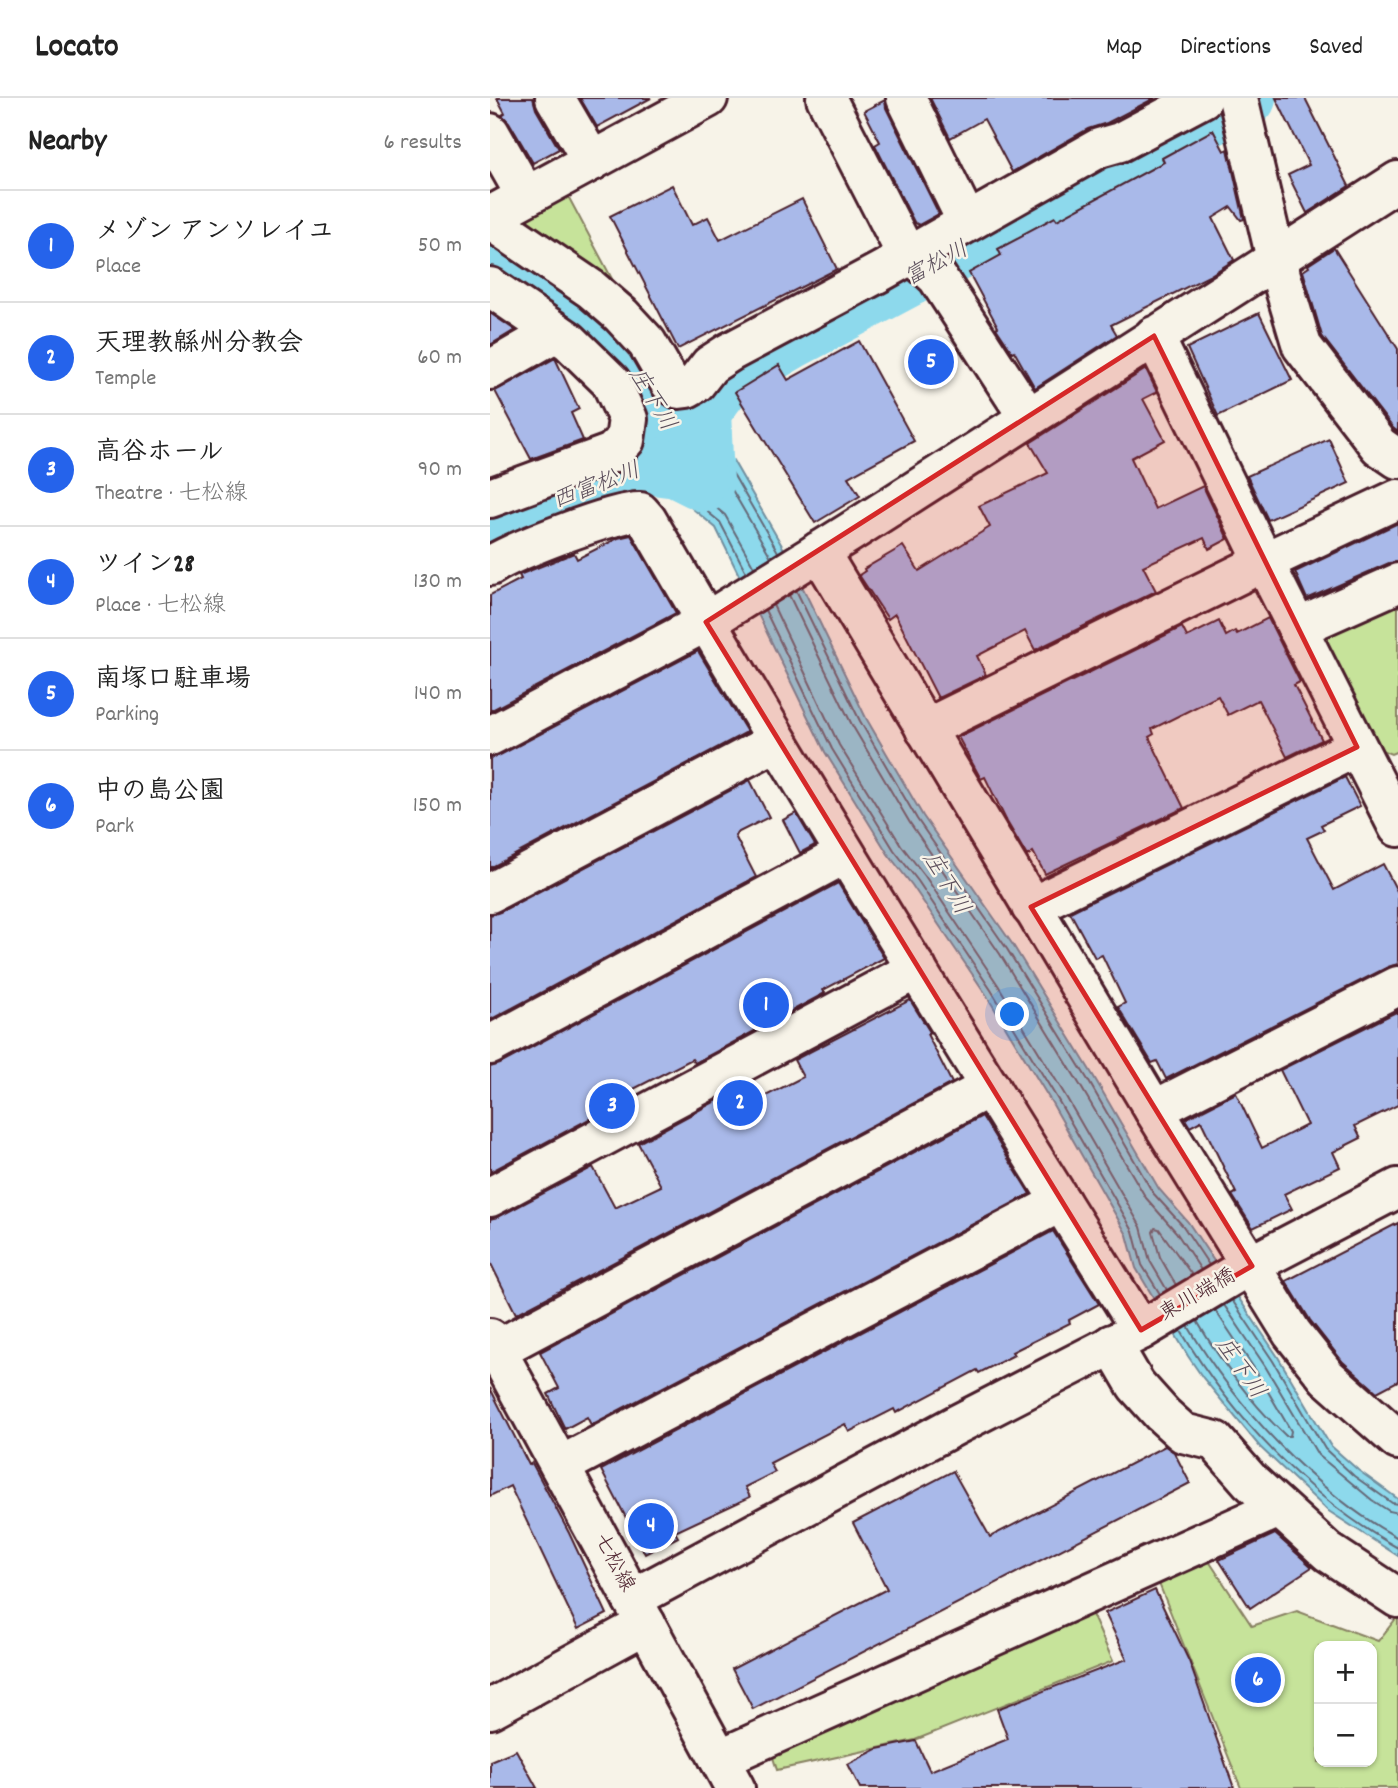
<!DOCTYPE html>
<meta charset="utf-8">
<style>
:root{--surface:#fff;--page:#f6f6f6;--text:#222;--muted:#767676;--line:#e0e0e0;--accent:#2563eb}
body{margin:0;font-family:Dekko,"Klee One",sans-serif;background:var(--page);color:var(--text)}
.controls{position:absolute;right:21px;bottom:21px;display:grid;overflow:hidden;border-radius:14px;box-shadow:0 2px 5px #0004}
.controls button{width:63px;height:63px;display:grid;place-items:center;padding:0;border:0;border-bottom:2px solid var(--line);background:var(--surface);color:var(--text);font:35px sans-serif}
.you{position:absolute;left:523px;top:917px;width:24px;height:24px;margin:-18px;border:5px solid #fff;border-radius:50%;background:#1a73e8;box-shadow:0 0 0 10px #1a73e833}
.badge{display:grid;place-items:center;width:46px;height:46px;border-radius:50%;background:var(--accent);color:#fff;font-size:23px;font-weight:700}
.pin{position:absolute;translate:-50% -50%;border:4px solid #fff;box-shadow:0 2px 7px #0006}
.list{margin:0;padding:0;list-style:none}
h2{display:flex;justify-content:space-between;align-items:center;height:91px;margin:0;padding:0 28px;font-size:30px}
h2 small{font-size:23px;font-weight:400;color:var(--muted)}
.list li{display:grid;grid-template-columns:46px 1fr auto;gap:21px;align-items:center;box-sizing:border-box;height:112px;padding:0 28px;border-top:2px solid var(--line)}
.list b{display:block;font-size:26px;white-space:nowrap}
.list p{margin:0;font-size:23px;white-space:nowrap;color:var(--muted)}
.list em{font-size:23px;font-style:normal;color:var(--muted)}
.map{position:relative;flex:none;width:908px;height:1690px;overflow:hidden}
header{display:flex;align-items:center;gap:42px;box-sizing:border-box;height:98px;padding:0 35px;background:var(--surface);border-bottom:2px solid var(--line)}
header strong{font-size:33px}
nav{display:flex;gap:38px;margin-inline-start:auto;font-size:24px}
main{display:flex}
aside{flex:1;background:var(--surface)}
.map>svg:first-child{display:block}
.green{fill:#c6e39a;stroke:#888162;stroke-width:2;fill-rule:evenodd}
.water{fill:#8dd9ec;stroke:#728f9f;stroke-width:2}
.lines{fill:none;stroke-linecap:round;stroke-linejoin:round}
.shore{stroke:#656978;stroke-width:2}
.river{stroke:#8dd9ec;stroke-width:58}
.building{fill:#a9b9e9;stroke:#4a1f2b;stroke-width:2}
.minor-casing{stroke:#4a1f2b;stroke-width:44}
.minor{stroke:#f7f3e8;stroke-width:38}
.marked{fill:#d62828;fill-opacity:0.2;stroke:#d62828;stroke-width:5;stroke-linejoin:round}
.labels{text-anchor:middle;dominant-baseline:central;stroke-width:5;stroke-linejoin:round;paint-order:stroke}
.street-label{font-size:21px;fill:#4a1f2b;stroke:#f7f3e8}
.water-label{font-size:23px;font-style:italic;fill:#5b4e5b;stroke:#f7f3e8}
</style>
<header>
<strong>Locato</strong>
<nav><a>Map</a><a>Directions</a><a>Saved</a></nav>
</header>
<main>
<aside>
<h2>Nearby<small>6 results</small></h2>
<ul class="list">
<li><span class="badge">1</span><div><b>メゾン アンソレイユ</b><p>Place</p></div><em>50 m</em></li>
<li><span class="badge">2</span><div><b>天理教緜州分教会</b><p>Temple</p></div><em>60 m</em></li>
<li><span class="badge">3</span><div><b>高谷ホール</b><p>Theatre · 七松線</p></div><em>90 m</em></li>
<li><span class="badge">4</span><div><b>ツイン28</b><p>Place · 七松線</p></div><em>130 m</em></li>
<li><span class="badge">5</span><div><b>南塚口駐車場</b><p>Parking</p></div><em>140 m</em></li>
<li><span class="badge">6</span><div><b>中の島公園</b><p>Park</p></div><em>150 m</em></li>
</ul>
</aside>
<div class="map">
<svg width="908" height="1690" viewBox="0 0 908 1690">
<rect width="100%" height="100%" fill="#f7f3e8"/>
<filter id="ink" filterUnits="userSpaceOnUse"><feTurbulence type="fractalNoise" baseFrequency=".0143" numOctaves="2"/><feDisplacementMap in="SourceGraphic" scale="14" xChannelSelector="R" yChannelSelector="G"/><feConvolveMatrix kernelMatrix="1 2 1 2 8 2 1 2 1" color-interpolation-filters="sRGB"/></filter>
<g filter="url(#ink)">
<g class="green">
<path d="M78,98l51,96 -91,-62v-15z"/>
<path d="M908,496v157l-7,3 -12,-5 -56,-111 3,-13z"/>
<path d="M713,1454l49,74 45,-15 81,30 20,-25v172h-157l-85,-212zM829,1548h53v116h-53z"/>
<path d="M600,1512l23,51 -198,79 -138,30 -8,-25z"/>
</g>
<path class="water" d="M184,308l26,1 19,4v12l8,27 58,101 81,167 57,98 90,129 81,132 65,112 29,33 90,135 52,88 28,25 40,29v57l-71,-46 -67,-63 -57,-69 -15,-22 -52,-88 -9,-33 -75,-132 -67,-110 -73,-108 -24,-31 -63,-102 -109,-224 -41,-34 -42,-2 -14,-28 28,-13 2,-30z"/>
<g class="lines">
<g class="shore">
<path d="M191,334l14,3 9,27 16,28 -1,5 -4,-1 -26,-21 -19,-7 4,-29z"/>
<path d="M264,469l-29,-52 -43,-35 -39,-5v-5l17,-10 4,-29 13,-9 26,3 10,32 58,100"/>
<path d="M256,474l-26,-50 -42,-34 -40,-3 -8,-15 1,-4 21,-10 4,-30c20,-14 32,-17 56,-8l9,35 57,99"/>
<path d="M306,492l64,131 57,98 90,130 81,131 65,113 30,33 26,39"/>
<path d="M299,497l63,130 58,98 90,131 80,131 66,113 30,34 25,38"/>
<path d="M283,507l66,140 62,100 24,31 73,109 67,110 76,132 9,34 17,29"/>
<path d="M275,512l67,139 62,101 24,31 73,109 67,110 75,131 9,34 18,29"/>
<path d="M686,1187l-16,-28 -7,-25 2,-4 4,1 33,46"/>
<path d="M742,1202l41,61 52,88 29,27 38,27 6,1"/>
<path d="M734,1207l41,61 53,89 54,45 17,11 9,2"/>
<path d="M707,1223c24,41 54,82 89,115h4l1,-5 -35,-60 -41,-61"/>
<path d="M698,1228c48,81 128,167 210,212"/>
<path d="M691,1233c50,85 130,169 217,217"/>
</g>
<g class="river">
<path d="M0,157l115,81 38,44 29,56 30,43"/>
<path d="M215,385l-3,-72 25,-33 63,-37 457,-243"/>
<path d="M0,432l156,-65 31,4 22,11"/>
</g>
</g>
<g class="building">
<path d="M7,0h36l3,11 23,40 -26,14 -24,-41 -7,-7 3,-2z"/>
<path d="M90,0h71l-54,29z"/>
<path d="M440,0h225l-48,25 -19,6 -76,43 -28,-53 -34,19z"/>
<path d="M786,0h29l44,88 -42,27 -19,-38 21,-10z"/>
<path d="M395,2l1,8 53,106 -20,11 -5,-3 -39,-77 5,-3 -16,-31z"/>
<path d="M723,32l11,21 4,-2 16,70 -3,1 -10,-13 -18,11 21,42 -25,16 -98,49 6,10 -82,53 -21,-37 -2,1 -16,-24 2,-1 -29,-54 32,-18 -3,-6 25,-13v-2l32,-17 2,3 107,-58 -2,-4z"/>
<path d="M182,87l20,40 16,-8 12,23 82,-41 35,70 -159,80 -68,-133z"/>
<path d="M844,150l64,101v83l-5,-4 -71,-92 -19,-65 6,-4 -1,-2z"/>
<path d="M0,215l25,17 -25,15z"/>
<path d="M769,215l33,67 -74,36 -31,-68z"/>
<path d="M369,243l55,100 -66,36 12,19 -45,27 -80,-131 44,-27 9,15z"/>
<path d="M65,260l24,51 -8,4 12,27 -52,19 -36,-68z"/>
<path d="M656,271l11,23 -14,7 22,41 -34,18 24,51 48,-23 25,53 -19,10 -5,-11 -61,28 13,25 -121,59 -10,-19 -48,25 9,19 -48,23 -43,-84 -7,5 -29,-44 6,-4 -1,-2 39,-23 16,25 71,-44 -11,-21 69,-33 -18,-30z"/>
<path d="M839,341l20,44 -81,37 -21,-44z"/>
<path d="M908,425v39l-9,1 -82,36 -12,-27z"/>
<path d="M141,437l45,78 -186,98v-116l31,-16 -2,-4 55,-22 3,6 41,-21z"/>
<path d="M778,520l32,64 -6,3 28,55 -35,17 -29,-57 -30,15 -10,-19 -66,33 2,5 -5,3 35,71 -139,66 -12,-22 -6,4 -20,-34 -22,-45 -4,2 -23,-42 224,-110 5,10 32,-16 7,15 9,-5 2,3z"/>
<path d="M208,553l49,81 -257,136v-110l10,-3z"/>
<path d="M855,679l15,29 -39,19 3,5 -17,8 27,52 49,-26 15,29v71l-10,3 -222,112 -9,-18 -5,2 -34,-56 7,-4 -23,-48 -7,3 -25,-46z"/>
<path d="M260,682l19,37 -32,16 -2,3 21,41 -266,143v-105l10,-3z"/>
<path d="M306,715l19,32 -15,8 -17,-33z"/>
<path d="M348,785l46,75 -61,32 2,3 -130,70 -3,-4 -72,37 3,5 -133,71v-105l10,-3z"/>
<path d="M420,902l20,32 -3,2 25,49 -436,231 -26,-52v-43l10,-3 93,-49 22,41 46,-22 -23,-43 113,-61 9,17 43,-22 -9,-17z"/>
<path d="M908,913v94l-43,21 6,12 -28,14 7,15 -56,27 8,15 -39,19 -21,-33 4,-2 -35,-72 -11,6 -5,-8 51,-26 26,55 45,-23 -27,-55z"/>
<path d="M492,1018l48,78 -439,231 -4,-8 -22,12 -17,-35 11,-6 -19,-36z"/>
<path d="M908,1125v158l-21,11 -34,-30 -33,-42 -24,-39z"/>
<path d="M563,1133l46,73 -30,16 1,3 -58,29 2,3 -35,18 -2,-3 -81,43 -2,-4 -45,23 -4,-8 -75,39 5,9 -30,15 5,10 -75,35 3,5 -33,17 -44,-84z"/>
<path d="M0,1290l39,77 3,-2 37,70 38,81 -29,15 -68,-143 -20,10z"/>
<path d="M675,1348l9,6 16,31 -437,226 -21,-40 155,-80 -34,-66 100,-52 37,66z"/>
<path d="M785,1436l37,33 -62,41 -31,-48z"/>
<path d="M665,1492l34,71 45,127h-374l-12,-24 29,-15 39,-8 14,30 78,-32 -11,-30 130,-50 -22,-46z"/>
<path d="M26,1652l21,38h-47v-27z"/>
</g>
<g class="lines">
<g class="minor-casing">
<g id="minor">
<path d="M65,0l37,63"/>
<path d="M336,0l75,146 36,33 91,140"/>
<path d="M416,0l61,124"/>
<path d="M748,0l38,161 26,87 77,100 19,13"/>
<path d="M0,35l36,63"/>
<path d="M0,118l218,-118"/>
<path d="M0,122l101,69 30,26 26,28 23,40 9,6 8,-1 9,-5 14,-18 20,-13 152,-81 217,-123 21,-6 83,-44"/>
<path d="M0,189l79,54 42,41 17,37 -3,21 -13,13 -122,45"/>
<path d="M664,238l110,226 134,265"/>
<path d="M0,272l66,-38"/>
<path d="M329,453l335,559 138,223 35,44 71,63"/>
<path d="M0,468c23,-15 125,-55 150,-54l7,8c159,274 326,542 494,810"/>
<path d="M807,530l101,-45"/>
<path d="M435,631l339,-167 134,-63"/>
<path d="M0,638l216,-114 143,-89 549,-352"/>
<path d="M0,795l287,-152"/>
<path d="M541,809l326,-160"/>
<path d="M0,947l355,-191"/>
<path d="M664,1012l244,-124"/>
<path d="M0,1099l427,-228"/>
<path d="M0,1240l245,450"/>
<path d="M622,1246l24,41 26,29 21,19 32,8 35,40 78,71 70,46"/>
<path d="M6,1252l494,-263"/>
<path d="M70,1368l501,-264"/>
<path d="M142,1501l324,-174 185,-95 104,-62 153,-80"/>
<path d="M0,1611l156,-85"/>
<path d="M229,1661l560,-251"/>
</g>
</g>
<use href="#minor" class="minor"/>
</g>
</g>
<path class="marked" d="M664,238l203,411 -326,160 221,359 -111,64 -435,-708z"/>
<g class="labels">
<g class="street-label">
<text transform="translate(708 1198) rotate(-30)">東川端橋</text>
<text transform="translate(123 1465) rotate(62)">七松線</text>
</g>
<g class="water-label">
<text transform="translate(447 167) rotate(-28)">富松川</text>
<text transform="translate(161 302) rotate(59)">庄下川</text>
<text transform="translate(107 389) rotate(-21)">西富松川</text>
<text transform="translate(455 786) rotate(59)">庄下川</text>
<text transform="translate(749 1271) rotate(55)">庄下川</text>
</g>
</g>
</svg>
<div class="controls">
<button>+</button>
<button>−</button>
</div>
<div class="you"></div>
<div class="pin badge" style="left:276px;top:907px">1</div>
<div class="pin badge" style="left:250px;top:1005px">2</div>
<div class="pin badge" style="left:122px;top:1008px">3</div>
<div class="pin badge" style="left:161px;top:1428px">4</div>
<div class="pin badge" style="left:441px;top:264px">5</div>
<div class="pin badge" style="left:768px;top:1582px">6</div>
</div>
</main>
